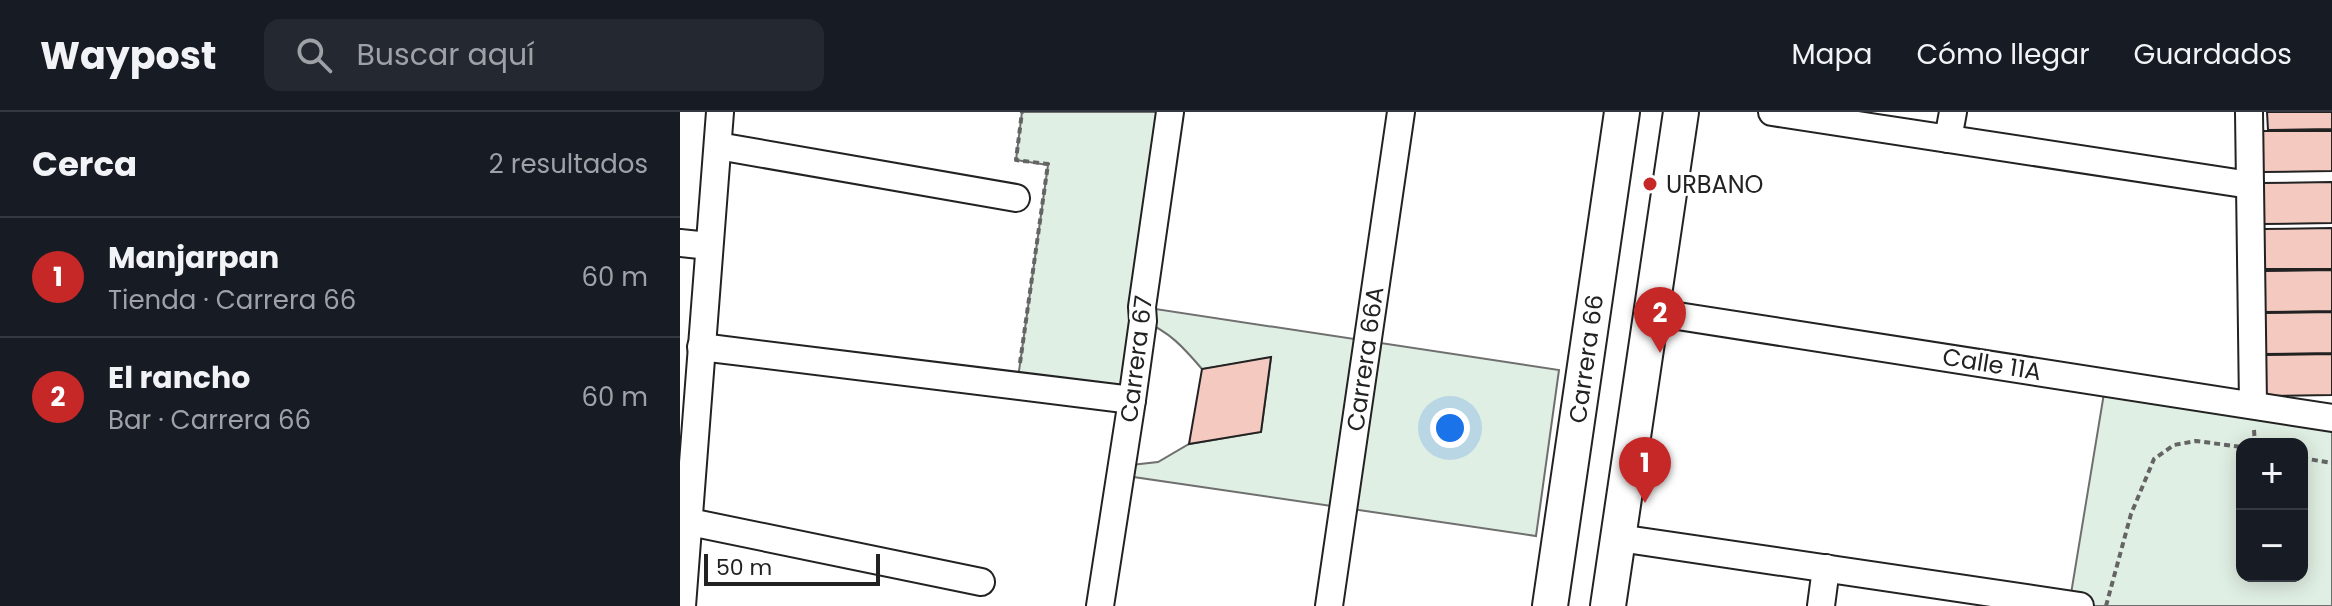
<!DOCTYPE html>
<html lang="es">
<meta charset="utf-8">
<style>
:root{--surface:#171b24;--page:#242831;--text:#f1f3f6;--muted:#9ea1a6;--line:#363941;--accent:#c62828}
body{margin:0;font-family:Poppins,sans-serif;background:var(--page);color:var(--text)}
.controls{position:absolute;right:24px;bottom:24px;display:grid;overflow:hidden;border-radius:16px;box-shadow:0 4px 20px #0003}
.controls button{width:72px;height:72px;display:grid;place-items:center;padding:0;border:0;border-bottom:2px solid var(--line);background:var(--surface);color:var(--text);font:40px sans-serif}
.scale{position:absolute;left:24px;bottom:20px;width:176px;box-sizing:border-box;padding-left:8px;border:4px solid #222;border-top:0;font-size:22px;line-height:28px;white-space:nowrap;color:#222;-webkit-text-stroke:6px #fff;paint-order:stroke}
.you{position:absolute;left:770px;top:316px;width:28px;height:28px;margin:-20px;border:6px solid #fff;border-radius:50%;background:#1a73e8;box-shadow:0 0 0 12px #1a73e833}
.badge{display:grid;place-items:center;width:52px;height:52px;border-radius:50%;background:var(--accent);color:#fff;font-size:26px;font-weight:700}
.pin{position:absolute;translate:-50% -66px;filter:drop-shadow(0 2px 4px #0008)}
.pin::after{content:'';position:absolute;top:42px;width:28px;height:24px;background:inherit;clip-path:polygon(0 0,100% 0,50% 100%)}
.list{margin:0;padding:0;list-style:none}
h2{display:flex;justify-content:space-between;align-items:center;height:104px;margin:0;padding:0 32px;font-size:34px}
h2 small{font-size:26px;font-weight:400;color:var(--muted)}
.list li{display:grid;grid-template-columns:52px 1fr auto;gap:24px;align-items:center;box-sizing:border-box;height:120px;padding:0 32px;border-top:2px solid var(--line)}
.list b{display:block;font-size:30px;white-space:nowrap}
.list p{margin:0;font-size:26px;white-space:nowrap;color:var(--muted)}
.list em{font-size:26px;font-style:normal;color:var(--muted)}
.icon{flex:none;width:44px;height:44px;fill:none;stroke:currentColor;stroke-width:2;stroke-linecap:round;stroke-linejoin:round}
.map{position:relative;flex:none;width:1652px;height:494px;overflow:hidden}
header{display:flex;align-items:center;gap:48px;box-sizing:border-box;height:112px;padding:0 40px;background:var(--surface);border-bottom:2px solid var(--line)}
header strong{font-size:38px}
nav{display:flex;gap:44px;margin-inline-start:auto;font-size:28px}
.search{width:560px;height:72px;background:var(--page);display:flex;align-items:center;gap:20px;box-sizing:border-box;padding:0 28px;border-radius:16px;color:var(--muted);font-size:30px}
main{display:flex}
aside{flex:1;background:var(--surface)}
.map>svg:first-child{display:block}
.green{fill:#e0efe3;stroke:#6f6f6f;stroke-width:2;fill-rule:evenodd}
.building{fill:#f3c9c0;stroke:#222;stroke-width:2}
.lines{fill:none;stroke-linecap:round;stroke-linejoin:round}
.minor-casing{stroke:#222;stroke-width:30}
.major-casing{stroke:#222;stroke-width:38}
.path{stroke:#646464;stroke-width:4;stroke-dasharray:6 4;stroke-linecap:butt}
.minor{stroke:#fff;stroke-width:26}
.major{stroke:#fff;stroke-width:34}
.poi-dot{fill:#c62828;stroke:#fff;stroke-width:3}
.labels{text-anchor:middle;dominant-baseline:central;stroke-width:6;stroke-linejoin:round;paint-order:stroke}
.poi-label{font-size:24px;fill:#222;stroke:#fff;text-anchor:start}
.street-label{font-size:24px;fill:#222;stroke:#fff}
</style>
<header>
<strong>Waypost</strong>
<div class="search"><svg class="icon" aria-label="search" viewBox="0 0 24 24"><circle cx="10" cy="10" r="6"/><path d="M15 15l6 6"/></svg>Buscar aquí</div>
<nav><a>Mapa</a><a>Cómo llegar</a><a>Guardados</a></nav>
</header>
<main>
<aside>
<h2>Cerca<small>2 resultados</small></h2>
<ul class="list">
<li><span class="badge">1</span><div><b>Manjarpan</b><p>Tienda · Carrera 66</p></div><em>60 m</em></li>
<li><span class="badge">2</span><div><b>El rancho</b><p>Bar · Carrera 66</p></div><em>60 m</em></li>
</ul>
</aside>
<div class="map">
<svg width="1652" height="494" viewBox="0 0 1652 494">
<rect width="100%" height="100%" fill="#fff"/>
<g class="green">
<path d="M342,0h148l-28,195 417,63 -23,166 -416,-61 11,-10 27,-3 31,-18 72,-12 10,-74 -69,11c-18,-21 -33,-38 -59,-48l-11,79 -115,-15 31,-220 -32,-5z"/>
<path d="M1426,269l226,37v188h-263zM1562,332h60v132h-60z"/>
</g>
<g class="building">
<path d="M1587,0h65v17l-64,1z"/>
<path d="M1583,19h69v40l-69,1z"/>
<path d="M1652,70v41l-69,1 -1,-41z"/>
<path d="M1652,116v41h-69v-40z"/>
<path d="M1652,158v41l-68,1 -1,-41z"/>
<path d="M1652,200v41l-68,1v-41z"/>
<path d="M1652,242v41l-67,1 -1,-41z"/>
<path d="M591,245l-10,75 -72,12 13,-75z"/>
</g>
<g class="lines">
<g class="minor-casing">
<g id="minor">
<path d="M1092,0l478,73"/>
<path d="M1569,0l4,292"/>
<path d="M1268,27l5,-27"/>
<path d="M38,34l298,52"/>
<path d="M0,131l29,3"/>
<path d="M972,200l680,106"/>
<path d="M21,235l431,53"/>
<path d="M0,408l301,62"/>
<path d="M939,426l461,68"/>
<path d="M2,494l38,-494"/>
<path d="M420,494l32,-206 11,-79 -1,-14 28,-195"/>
<path d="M649,494l72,-494"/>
<path d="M1141,494l5,-38"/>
</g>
</g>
<g class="major-casing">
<g id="major">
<path d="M870,494l72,-494"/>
<path d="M928,494l73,-494"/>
</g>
</g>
<g class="path">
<path d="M340,251l28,-199 -32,-4 6,-48"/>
<path d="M1574,318l1,14"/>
<path d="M1622,346l30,5"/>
<path d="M1426,494l25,-92 23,-55 20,-14 22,-4 46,6"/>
</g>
<use href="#minor" class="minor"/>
<use href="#major" class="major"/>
</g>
<circle class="poi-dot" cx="970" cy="72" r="8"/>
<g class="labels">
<g class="poi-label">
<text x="986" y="72">URBANO</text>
</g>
<g class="street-label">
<text transform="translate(456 247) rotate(-83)">Carrera 67</text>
<text transform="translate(685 247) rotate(-82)">Carrera 66A</text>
<text transform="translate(906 247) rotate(-82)">Carrera 66</text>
<text transform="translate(1312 252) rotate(9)">Calle 11A</text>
</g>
</g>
</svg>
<div class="controls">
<button>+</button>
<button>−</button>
</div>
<div class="scale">50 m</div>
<div class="you"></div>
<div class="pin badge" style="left:965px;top:391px">1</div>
<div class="pin badge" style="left:980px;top:241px">2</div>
</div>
</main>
